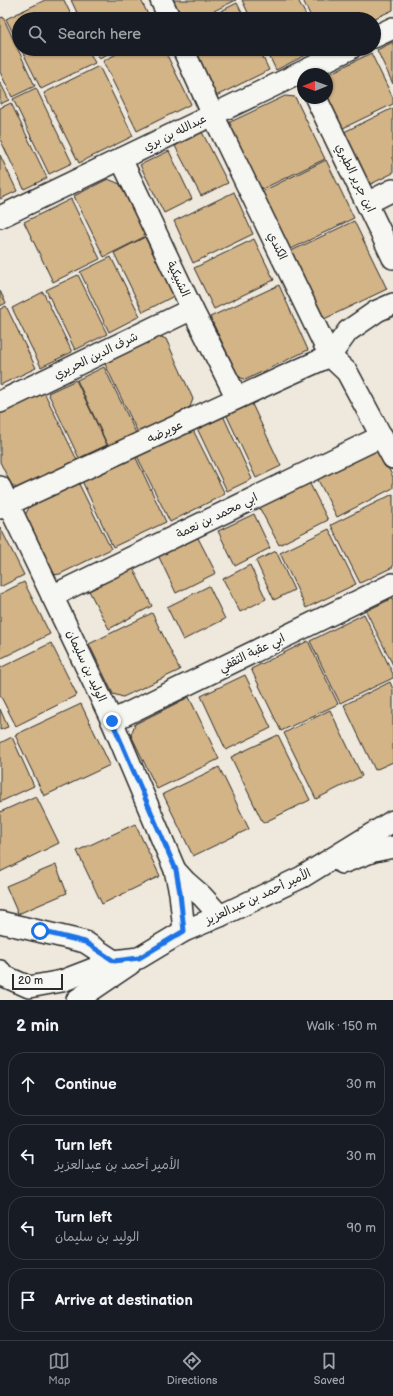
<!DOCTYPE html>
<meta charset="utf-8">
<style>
:root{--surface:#171b24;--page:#242831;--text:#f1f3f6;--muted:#9ea1a6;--line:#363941;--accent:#8c9099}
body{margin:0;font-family:"Balsamiq Sans","Playpen Sans Arabic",sans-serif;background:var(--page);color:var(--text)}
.compass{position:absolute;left:297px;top:68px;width:36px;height:36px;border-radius:50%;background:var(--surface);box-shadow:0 1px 3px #0004;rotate:269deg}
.scale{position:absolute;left:12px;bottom:10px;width:51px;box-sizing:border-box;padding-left:4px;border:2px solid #2b2b2b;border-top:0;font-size:11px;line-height:14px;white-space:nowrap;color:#2b2b2b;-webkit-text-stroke:3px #f6f6f2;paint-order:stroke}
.stop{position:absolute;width:12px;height:12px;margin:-9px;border:3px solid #1a73e8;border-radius:50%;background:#fff}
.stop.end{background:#1a73e8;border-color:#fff;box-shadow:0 1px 4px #0008}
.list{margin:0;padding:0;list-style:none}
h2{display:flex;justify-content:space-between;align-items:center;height:52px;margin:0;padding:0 16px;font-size:17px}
h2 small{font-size:13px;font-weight:400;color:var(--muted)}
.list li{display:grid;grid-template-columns:26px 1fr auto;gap:12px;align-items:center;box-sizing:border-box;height:64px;margin:0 8px 8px;padding:0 8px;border:1px solid var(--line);border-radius:16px}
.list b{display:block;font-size:15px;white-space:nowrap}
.list p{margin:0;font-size:13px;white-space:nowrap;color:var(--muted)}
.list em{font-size:13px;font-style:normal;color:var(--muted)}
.icon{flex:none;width:22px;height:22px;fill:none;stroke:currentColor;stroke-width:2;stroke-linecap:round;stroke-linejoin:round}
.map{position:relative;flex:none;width:393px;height:1000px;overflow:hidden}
.search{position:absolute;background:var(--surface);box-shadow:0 1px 3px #0004;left:12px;right:12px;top:12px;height:44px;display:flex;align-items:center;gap:10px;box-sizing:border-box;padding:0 14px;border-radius:22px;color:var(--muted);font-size:15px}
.sheet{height:340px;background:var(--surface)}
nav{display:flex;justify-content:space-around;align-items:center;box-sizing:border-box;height:56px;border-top:1px solid var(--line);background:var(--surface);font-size:11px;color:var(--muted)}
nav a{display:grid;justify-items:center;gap:2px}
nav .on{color:var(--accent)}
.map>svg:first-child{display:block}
.building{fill:#d3b487;stroke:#2b2b2b}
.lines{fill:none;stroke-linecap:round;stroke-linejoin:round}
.minor-casing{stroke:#2b2b2b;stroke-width:24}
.minor{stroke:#f6f6f2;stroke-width:21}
.route{stroke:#1a73e8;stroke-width:5}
.labels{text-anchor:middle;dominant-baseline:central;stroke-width:3;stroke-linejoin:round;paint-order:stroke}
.street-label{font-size:12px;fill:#2b2b2b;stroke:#f6f6f2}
</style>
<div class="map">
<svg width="393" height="1000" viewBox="0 0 393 1000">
<rect width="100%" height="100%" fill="#efe9dd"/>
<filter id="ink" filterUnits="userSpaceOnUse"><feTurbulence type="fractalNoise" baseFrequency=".025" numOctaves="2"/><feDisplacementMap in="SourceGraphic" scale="8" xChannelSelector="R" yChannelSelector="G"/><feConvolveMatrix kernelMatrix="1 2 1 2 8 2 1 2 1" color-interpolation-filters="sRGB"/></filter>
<g filter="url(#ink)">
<g class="building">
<path d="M45,0h19l9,19h-54v26l-13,-26z"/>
<path d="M71,0h70l9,19h-70z"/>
<path d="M169,0h67l-38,19h-20z"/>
<path d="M242,0h56l10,19h-57z"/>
<path d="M303,0h90v10l-20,9h-61z"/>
<path d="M237,3l8,16h-40z"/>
<path d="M3,17l32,69 -23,11 -12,-25v-54z"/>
<path d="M393,42v42l-16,-34z"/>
<path d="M21,49h67l7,14 -54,26z"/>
<path d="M95,49h24l-20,9z"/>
<path d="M126,49h38l27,55 -54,27 -34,-70z"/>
<path d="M191,49h68l10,21 -55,27z"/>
<path d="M266,49h52l-42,21z"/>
<path d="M371,53l22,45v6l-54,26 -12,-32v-23z"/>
<path d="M99,66l34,70 -54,27 -35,-70z"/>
<path d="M0,82l9,18 -9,4z"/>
<path d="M36,88l36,75 -23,11 -36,-75z"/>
<path d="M285,96l10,1 30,62 -69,33 -32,-67z"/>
<path d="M11,103l36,75 -23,11 -24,-50v-31z"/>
<path d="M393,108v65l-22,11 -6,-3 -23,-48z"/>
<path d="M202,132l26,51 -27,13 -26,-50z"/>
<path d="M169,151l23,48 -28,14 -24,-48z"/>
<path d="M0,155l17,36 -17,8z"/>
<path d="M326,160l28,58 -69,34 -28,-58z"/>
<path d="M108,179l12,5 26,52 -42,21 -30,-61z"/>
<path d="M234,192l19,42 -60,29 -19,-42z"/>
<path d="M71,199l29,60 -47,23 -29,-60z"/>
<path d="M354,221l33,68 -67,32 -33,-68z"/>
<path d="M145,237l29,59 -31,16 -29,-59z"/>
<path d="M254,239l20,41 -60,29 -20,-41z"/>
<path d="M111,257l29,59 -31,16 -29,-60z"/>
<path d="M78,275l29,59 -32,16 -29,-60z"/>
<path d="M279,285l29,65 -63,30 -7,-4 -28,-59z"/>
<path d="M0,291l6,12 -6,3z"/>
<path d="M43,292l29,60 -31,15 -29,-59z"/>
<path d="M6,306l30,62 -36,17v-76z"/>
<path d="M159,336l7,3 27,60 -3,8 -52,26 -34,-71z"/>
<path d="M104,367l32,66 -28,13 -31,-66z"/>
<path d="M76,380l31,65 -28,13 -31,-65z"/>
<path d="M44,392l34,70 -59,28 -8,-6 -11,-22v-49z"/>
<path d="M251,402l30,64 -25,12 -30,-64z"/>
<path d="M221,411l31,68 -25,12 -32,-67z"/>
<path d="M192,428l33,66 -55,28 -33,-66z"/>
<path d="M375,448l4,2 14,27v11l-56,29 -20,-39z"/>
<path d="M135,456l31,66 -53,25 -31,-66z"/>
<path d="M308,480l20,40 -49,25 -21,-40z"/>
<path d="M78,482l33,67 -51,25 -7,1 -28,-60 5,-9z"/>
<path d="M393,494v73l-33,16 -29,-58z"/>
<path d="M254,514l16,34 -35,18 -17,-35z"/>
<path d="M0,527l24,48 -24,12z"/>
<path d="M329,529l27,55 -50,24 -26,-55z"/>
<path d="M197,536l19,37 -40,20 -18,-38z"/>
<path d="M276,551l18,39 -20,10 -18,-39z"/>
<path d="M250,565l16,34 -26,13 -17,-33z"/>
<path d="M133,568l19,38 -43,23 -20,-38z"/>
<path d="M24,582l26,52 -50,25v-65z"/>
<path d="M209,586l16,33 -42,21 -16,-33z"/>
<path d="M393,598v67l-27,-54z"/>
<path d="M152,613l28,57 -57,27 -10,-3 -24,-50z"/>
<path d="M364,614l29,60v4l-53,25 -30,-62z"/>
<path d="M308,641l30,63 -57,27 -30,-62z"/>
<path d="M51,643l26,52 -61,31 -16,-31v-27z"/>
<path d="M245,675l26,53 -45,22 -25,-54z"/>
<path d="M390,682l3,7v73l-18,8 -31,-65z"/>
<path d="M189,697l30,62 -62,30 -26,-54 4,-11z"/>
<path d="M81,704l29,61 -66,31 -29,-61z"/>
<path d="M0,709l8,18 -8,3z"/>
<path d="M330,710l32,66 -46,23 -32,-66z"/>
<path d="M278,735l32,65 -47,23 -32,-66z"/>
<path d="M12,737l22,49 -34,16v-59z"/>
<path d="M219,767l30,62 -56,27 -30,-62z"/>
<path d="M36,796l23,47 -59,29v-60z"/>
<path d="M135,824l25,52 -58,28 -25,-53z"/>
<path d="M56,865l11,28 -49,21 -12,-28z"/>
</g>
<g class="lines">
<g class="minor-casing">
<g id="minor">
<path d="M161,0l9,19"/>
<path d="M374,37l19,-9"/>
<path d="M183,49l30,66 117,241 17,16 46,86"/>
<path d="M316,98l77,160"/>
<path d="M121,159l71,150 45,89"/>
<path d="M367,203l26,-13"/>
<path d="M0,217l350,-168"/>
<path d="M0,402l192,-93"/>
<path d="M0,487l112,234 63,149 5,23 4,38"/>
<path d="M0,508l283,-131 47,-21 18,-25 29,-20 16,-7"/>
<path d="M52,596l330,-160"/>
<path d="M112,721l281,-137"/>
<path d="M342,863l32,-12 19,-4"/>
<path d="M175,870l11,12 16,14 18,20"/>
<path d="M0,922l85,20 29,19"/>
<path d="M0,971l4,5 25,11 33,-6 52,-20 25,-3 45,-27 36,-15 82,-39 91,-56"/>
<path d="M77,1000l53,-36"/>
</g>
</g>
<use href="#minor" class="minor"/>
</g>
</g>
<g class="lines" filter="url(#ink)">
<path class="route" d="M40,931l45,11 29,19 25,-3 45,-27 -4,-38 -4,-23 -64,-149"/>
</g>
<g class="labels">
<g class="street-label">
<text transform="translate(175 133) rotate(-26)">عبدالله بن بري</text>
<text transform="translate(355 178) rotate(64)">ابن جرير الطبري</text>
<text transform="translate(277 246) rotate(64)">الكندي</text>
<text transform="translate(178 279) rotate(65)">الشبيكية</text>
<text transform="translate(96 356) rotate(-26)">شرف الدين الحريري</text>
<text transform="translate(165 432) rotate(-25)">عويرضه</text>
<text transform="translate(217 516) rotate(-26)">ابي محمد بن نعمة</text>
<text transform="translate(252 653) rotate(-26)">ابي عقبة الثقفي</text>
<text transform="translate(86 666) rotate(65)">الوليد بن سليمان</text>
<text transform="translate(258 897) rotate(-25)">الأمير أحمد بن عبدالعزيز</text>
</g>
</g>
</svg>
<svg class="compass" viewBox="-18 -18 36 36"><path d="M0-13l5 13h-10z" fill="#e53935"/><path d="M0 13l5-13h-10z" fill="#9ea1a6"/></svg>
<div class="scale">20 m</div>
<div class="stop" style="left:40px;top:931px"></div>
<div class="stop end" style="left:112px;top:721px"></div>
<div class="search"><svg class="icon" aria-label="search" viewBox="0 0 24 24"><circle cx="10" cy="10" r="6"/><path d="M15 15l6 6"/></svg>Search here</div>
</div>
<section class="sheet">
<h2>2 min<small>Walk · 150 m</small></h2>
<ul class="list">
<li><svg class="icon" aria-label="ahead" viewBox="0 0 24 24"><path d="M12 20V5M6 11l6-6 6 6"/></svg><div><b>Continue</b></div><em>30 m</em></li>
<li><svg class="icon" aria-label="left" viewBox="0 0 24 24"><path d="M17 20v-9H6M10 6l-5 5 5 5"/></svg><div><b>Turn left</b><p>الأمير أحمد بن عبدالعزيز</p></div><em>30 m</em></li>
<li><svg class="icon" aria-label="left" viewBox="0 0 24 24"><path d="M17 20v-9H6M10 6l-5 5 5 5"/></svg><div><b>Turn left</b><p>الوليد بن سليمان</p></div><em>90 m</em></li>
<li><svg class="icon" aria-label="arrive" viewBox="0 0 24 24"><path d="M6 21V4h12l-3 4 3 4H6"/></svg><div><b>Arrive at destination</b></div></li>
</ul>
</section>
<nav>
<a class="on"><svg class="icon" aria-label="map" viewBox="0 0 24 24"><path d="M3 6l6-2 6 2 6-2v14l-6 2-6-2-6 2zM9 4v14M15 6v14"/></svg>Map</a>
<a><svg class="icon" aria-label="directions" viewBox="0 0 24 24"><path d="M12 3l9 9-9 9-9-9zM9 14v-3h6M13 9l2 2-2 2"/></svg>Directions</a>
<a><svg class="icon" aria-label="saved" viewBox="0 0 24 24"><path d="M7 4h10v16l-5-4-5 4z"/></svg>Saved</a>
</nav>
